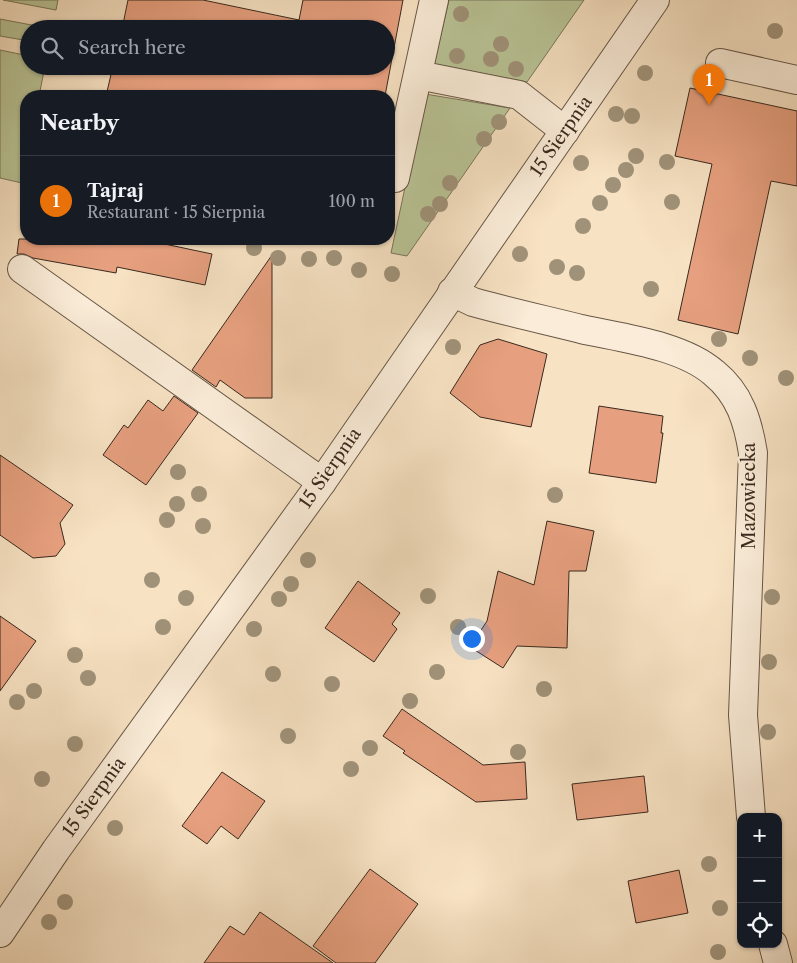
<!DOCTYPE html>
<meta charset="utf-8">
<style>
:root{--surface:#171b24;--page:#242831;--text:#f1f3f6;--muted:#9ea1a6;--line:#363941;--accent:#d93025}
body{margin:0;font-family:"Libre Caslon Text",serif;background:var(--page);color:var(--text)}
.controls{position:absolute;right:15px;bottom:15px;display:grid;overflow:hidden;border-radius:10px;box-shadow:0 1px 4px #0004}
.controls button{width:45px;height:45px;display:grid;place-items:center;padding:0;border:0;border-bottom:1px solid var(--line);background:var(--surface);color:var(--text);font:25px sans-serif}
.you{position:absolute;left:471px;top:638px;width:18px;height:18px;margin:-12px;border:4px solid #fff;border-radius:50%;background:#1a73e8;box-shadow:0 0 0 8px #1a73e833}
.badge{display:grid;place-items:center;width:32px;height:32px;border-radius:50%;background:var(--accent);color:#fff;font-size:16px;font-weight:700}
.pin{position:absolute;translate:-50% -41px;filter:drop-shadow(0 1px 2px #0008)}
.pin::after{content:'';position:absolute;top:26px;width:18px;height:15px;background:inherit;clip-path:polygon(0 0,100% 0,50% 100%)}
.list{margin:0;padding:0;list-style:none}
h2{display:flex;justify-content:space-between;align-items:center;height:65px;margin:0;padding:0 20px;font-size:21px}
h2 small{font-size:16px;font-weight:400;color:var(--muted)}
.list li{display:grid;grid-template-columns:32px 1fr auto;gap:15px;align-items:center;box-sizing:border-box;height:90px;padding:0 20px;border-top:1px solid var(--line)}
.list b{display:block;font-size:19px;white-space:nowrap}
.list p{margin:0;font-size:16px;white-space:nowrap;color:var(--muted)}
.list em{font-size:16px;font-style:normal;color:var(--muted)}
.icon{flex:none;width:28px;height:28px;fill:none;stroke:currentColor;stroke-width:2;stroke-linecap:round;stroke-linejoin:round}
.map{position:relative;flex:none;width:797px;height:963px;overflow:hidden}
.search{position:absolute;background:var(--surface);box-shadow:0 1px 4px #0004;left:20px;top:20px;width:375px;height:55px;display:flex;align-items:center;gap:12px;box-sizing:border-box;padding:0 18px;border-radius:28px;color:var(--muted);font-size:19px}
.panel{position:absolute;background:var(--surface);box-shadow:0 1px 4px #0004;left:20px;top:90px;width:375px;height:155px;border-radius:20px}
.map>svg:first-child{display:block}
.green{fill:#b9c496;stroke:#79765a}
.building{fill:#e7a07f;stroke:#39291e}
.lines{fill:none;stroke-linecap:round;stroke-linejoin:round}
.minor-casing{stroke:#685747;stroke-width:30}
.minor{stroke:#faecd8;stroke-width:28}
.tree{fill:#a09279}
.labels{text-anchor:middle;dominant-baseline:central;stroke-width:5;stroke-linejoin:round;paint-order:stroke}
.street-label{font-size:18px;fill:#39291e;stroke:#faecd8}
</style>
<div class="map">
<svg width="797" height="963" viewBox="0 0 797 963">
<rect width="100%" height="100%" fill="#f7e2c3"/>
<filter id="stains"><feTurbulence type="fractalNoise" baseFrequency=".004" numOctaves="4"/><feColorMatrix values="0 0 0 0 .2 0 0 0 0 .09 0 0 0 0 .02 0 0 0 .5 -.17"/></filter>
<radialGradient id="worn" r=".72"><stop offset=".6" stop-color="#630" stop-opacity="0"/><stop offset="1" stop-color="#630" stop-opacity=".3"/></radialGradient>
<g class="green">
<path d="M3,0h55l-2,10z"/>
<path d="M449,0h135l-57,82 -93,-18z"/>
<path d="M0,19l42,8 -1,2h-12v12l-29,-5z"/>
<path d="M0,50l29,6v10h16l-6,30h-13v66l-4,21 -22,-5z"/>
<path d="M425,94l85,14 -103,148 -16,-3z"/>
</g>
<g class="building">
<path d="M128,0h75l96,20 4,-20h100l-18,96h-279l7,-30h273v-37h-264z"/>
<path d="M690,88l107,23v75l-26,-5 -33,153 -60,-14 34,-156 -37,-8z"/>
<path d="M19,239h122l71,15 -7,31 -88,-18 -1,6 -83,-15 -9,-4h-7z"/>
<path d="M272,255v143h-27l-25,-18 -4,7 -24,-17z"/>
<path d="M498,339l49,15 -16,73 -51,-10 -30,-24 30,-48z"/>
<path d="M174,396l24,17 -52,72 -43,-30 21,-30 4,3 20,-28 15,11z"/>
<path d="M599,406l64,10 -2,17h2l-7,50 -67,-10z"/>
<path d="M0,455l73,50 -13,18 5,21 -9,12 -23,2 -33,-23z"/>
<path d="M547,521l47,10 -8,40h-17l-2,77 -50,-2 -14,22 -33,-21 17,-26 11,-50 36,14z"/>
<path d="M358,581l42,32 -8,11 5,5 -23,33 -49,-34z"/>
<path d="M0,616l36,25 -36,50z"/>
<path d="M402,709l81,56 42,-3 2,37 -51,3 -73,-49 2,-2 -22,-15z"/>
<path d="M222,772l43,29 -27,38 -17,-13 -14,18 -25,-18z"/>
<path d="M644,776l4,36 -71,8 -5,-36z"/>
<path d="M370,869l48,35 -43,59h-39l-23,-17z"/>
<path d="M679,870l9,43 -52,10 -8,-42z"/>
<path d="M260,912l73,51h-129l26,-37 14,9z"/>
</g>
<g class="lines">
<g class="minor-casing">
<g id="minor">
<path d="M720,63l77,17"/>
<path d="M418,75l101,20 46,36"/>
<path d="M395,178l39,-178"/>
<path d="M22,269l300,213"/>
<path d="M452,292l21,10c36,10 72,18 108,27 41,9 101,16 133,44 26,21 34,49 39,80l-10,262 8,102"/>
<path d="M0,933l56,-83 266,-368 333,-482"/>
<path d="M773,944l5,19"/>
</g>
</g>
<use href="#minor" class="minor"/>
</g>
<g class="tree">
<circle cx="461" cy="14" r="8"/>
<circle cx="775" cy="31" r="8"/>
<circle cx="501" cy="44" r="8"/>
<circle cx="457" cy="56" r="8"/>
<circle cx="491" cy="59" r="8"/>
<circle cx="516" cy="69" r="8"/>
<circle cx="645" cy="73" r="8"/>
<circle cx="616" cy="114" r="8"/>
<circle cx="632" cy="116" r="8"/>
<circle cx="499" cy="122" r="8"/>
<circle cx="484" cy="139" r="8"/>
<circle cx="636" cy="156" r="8"/>
<circle cx="667" cy="162" r="8"/>
<circle cx="581" cy="163" r="8"/>
<circle cx="626" cy="170" r="8"/>
<circle cx="450" cy="183" r="8"/>
<circle cx="613" cy="185" r="8"/>
<circle cx="672" cy="202" r="8"/>
<circle cx="600" cy="203" r="8"/>
<circle cx="440" cy="204" r="8"/>
<circle cx="428" cy="214" r="8"/>
<circle cx="583" cy="226" r="8"/>
<circle cx="254" cy="248" r="8"/>
<circle cx="520" cy="254" r="8"/>
<circle cx="278" cy="258" r="8"/>
<circle cx="334" cy="258" r="8"/>
<circle cx="309" cy="259" r="8"/>
<circle cx="557" cy="267" r="8"/>
<circle cx="359" cy="270" r="8"/>
<circle cx="577" cy="273" r="8"/>
<circle cx="392" cy="274" r="8"/>
<circle cx="651" cy="289" r="8"/>
<circle cx="719" cy="339" r="8"/>
<circle cx="453" cy="347" r="8"/>
<circle cx="750" cy="358" r="8"/>
<circle cx="786" cy="378" r="8"/>
<circle cx="178" cy="472" r="8"/>
<circle cx="199" cy="494" r="8"/>
<circle cx="555" cy="495" r="8"/>
<circle cx="177" cy="504" r="8"/>
<circle cx="167" cy="520" r="8"/>
<circle cx="203" cy="526" r="8"/>
<circle cx="308" cy="560" r="8"/>
<circle cx="152" cy="580" r="8"/>
<circle cx="291" cy="584" r="8"/>
<circle cx="428" cy="596" r="8"/>
<circle cx="772" cy="597" r="8"/>
<circle cx="186" cy="598" r="8"/>
<circle cx="279" cy="599" r="8"/>
<circle cx="163" cy="627" r="8"/>
<circle cx="458" cy="627" r="8"/>
<circle cx="254" cy="629" r="8"/>
<circle cx="75" cy="655" r="8"/>
<circle cx="769" cy="662" r="8"/>
<circle cx="437" cy="672" r="8"/>
<circle cx="273" cy="674" r="8"/>
<circle cx="88" cy="678" r="8"/>
<circle cx="332" cy="684" r="8"/>
<circle cx="544" cy="689" r="8"/>
<circle cx="34" cy="691" r="8"/>
<circle cx="410" cy="701" r="8"/>
<circle cx="17" cy="702" r="8"/>
<circle cx="768" cy="732" r="8"/>
<circle cx="288" cy="736" r="8"/>
<circle cx="75" cy="744" r="8"/>
<circle cx="370" cy="748" r="8"/>
<circle cx="518" cy="752" r="8"/>
<circle cx="351" cy="769" r="8"/>
<circle cx="42" cy="779" r="8"/>
<circle cx="115" cy="828" r="8"/>
<circle cx="709" cy="864" r="8"/>
<circle cx="65" cy="902" r="8"/>
<circle cx="720" cy="908" r="8"/>
<circle cx="49" cy="922" r="8"/>
<circle cx="718" cy="952" r="8"/>
</g>
<g class="labels">
<g class="street-label">
<text transform="translate(561 136) rotate(-55)">15 Sierpnia</text>
<text transform="translate(330 468) rotate(-55)">15 Sierpnia</text>
<text transform="translate(749 496) rotate(-90)">Mazowiecka</text>
<text transform="translate(94 797) rotate(-54)">15 Sierpnia</text>
</g>
</g>
<rect width="100%" height="100%" filter="url(#stains)"/>
<rect width="100%" height="100%" fill="url(#worn)"/>
</svg>
<div class="controls">
<button>+</button>
<button>−</button>
<button><svg class="icon" aria-label="locate" viewBox="0 0 24 24"><circle cx="12" cy="12" r="6"/><path d="M12 2v4M12 18v4M2 12h4M18 12h4"/></svg></button>
</div>
<div class="you"></div>
<div class="pin badge" style="left:709px;top:105px;background:#e8710a">1</div>
<div class="search"><svg class="icon" aria-label="search" viewBox="0 0 24 24"><circle cx="10" cy="10" r="6"/><path d="M15 15l6 6"/></svg>Search here</div>
<section class="panel">
<h2>Nearby<small></small></h2>
<ul class="list">
<li><span class="badge" style="background:#e8710a">1</span><div><b>Tajraj</b><p>Restaurant · 15 Sierpnia</p></div><em>100 m</em></li>
</ul>
</section>
</div>
